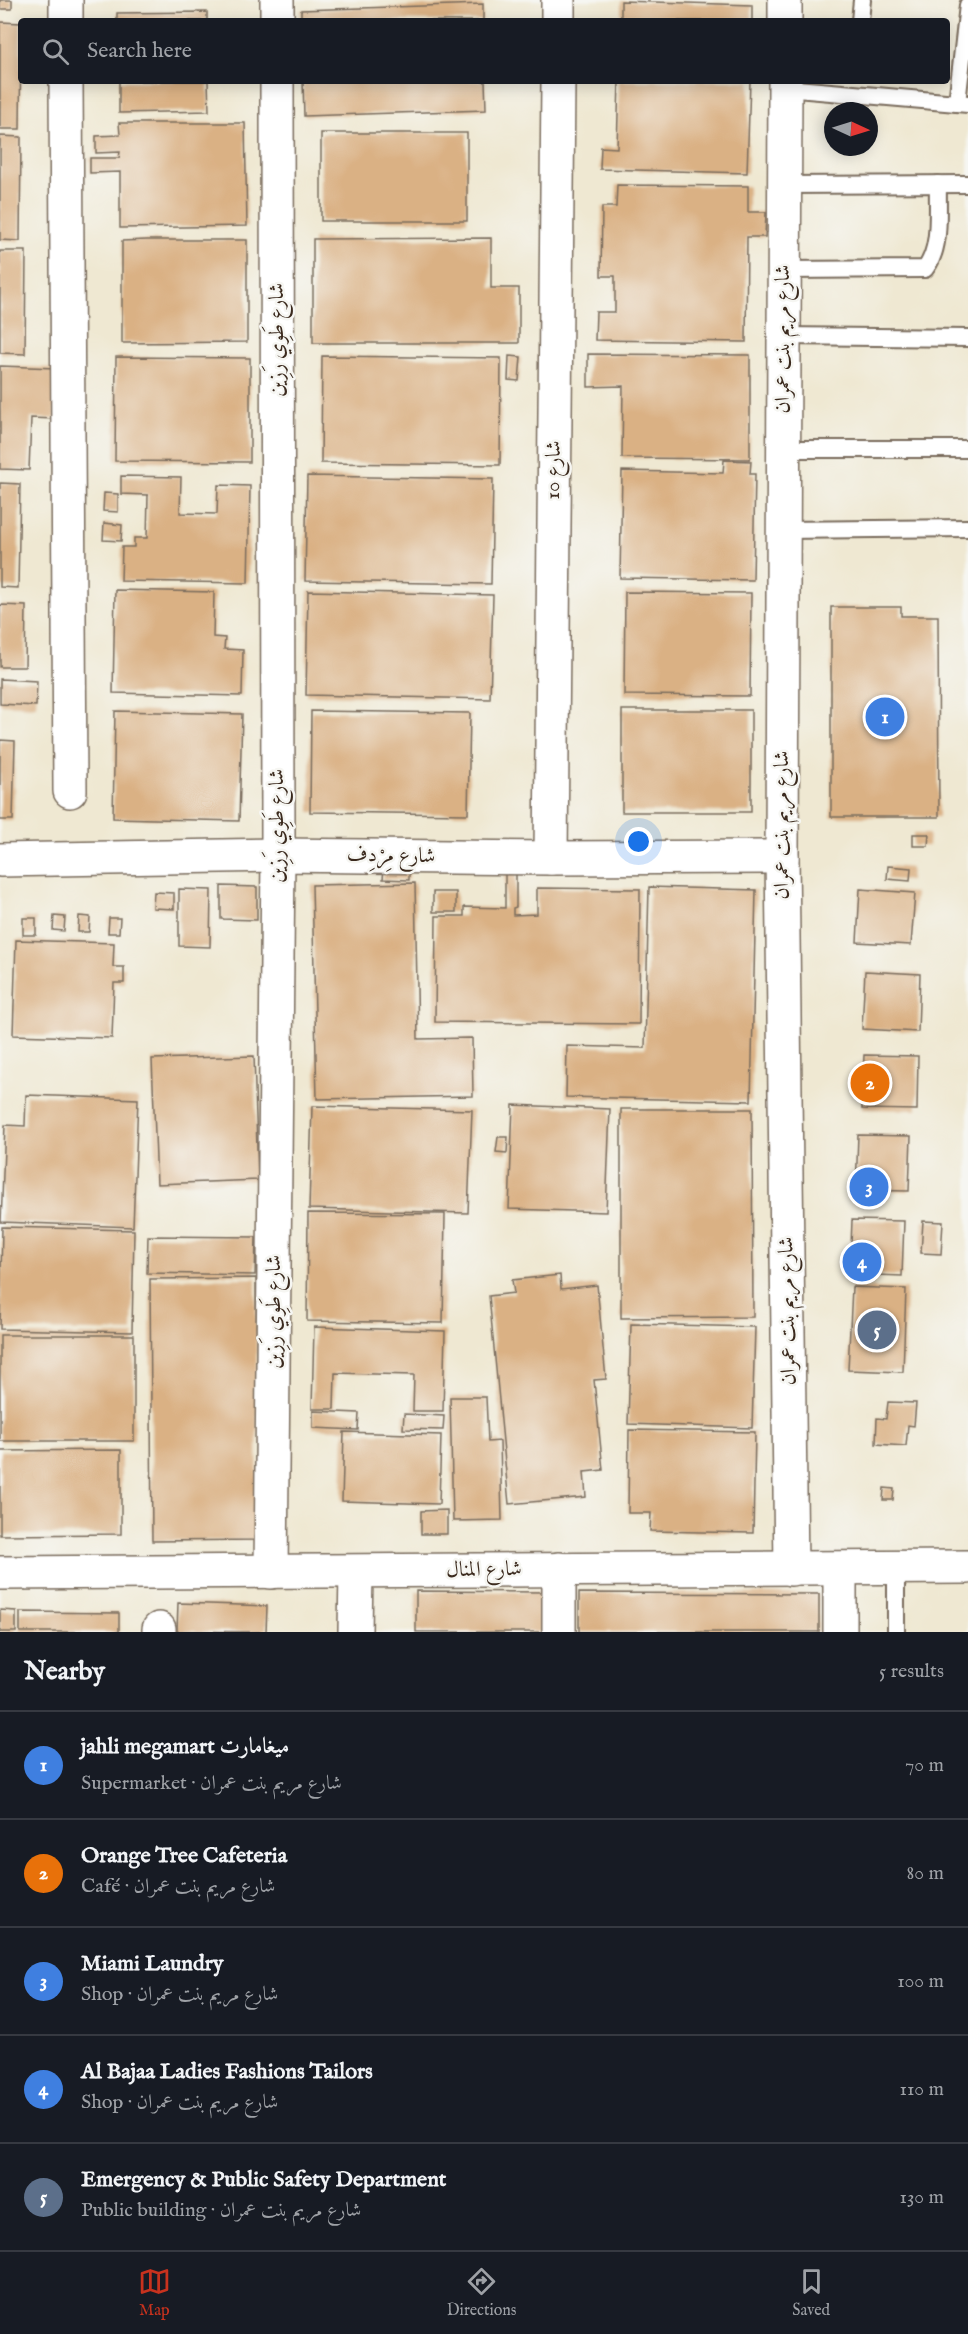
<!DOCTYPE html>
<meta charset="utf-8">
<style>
:root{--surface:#171b24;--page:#20242c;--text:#f1f3f6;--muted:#9ea1a6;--line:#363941;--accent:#c8321e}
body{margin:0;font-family:"IM FELL English",Amiri,serif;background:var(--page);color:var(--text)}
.compass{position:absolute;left:824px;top:102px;width:54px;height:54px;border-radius:50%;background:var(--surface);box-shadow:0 3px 15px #0003;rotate:94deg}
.you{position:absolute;left:639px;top:842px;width:21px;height:21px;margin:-15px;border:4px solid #fff;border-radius:50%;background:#1a73e8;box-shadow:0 0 0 9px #1a73e833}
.badge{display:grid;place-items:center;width:39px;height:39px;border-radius:50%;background:var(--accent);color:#fff;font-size:20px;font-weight:700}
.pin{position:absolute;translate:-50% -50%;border:3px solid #fff;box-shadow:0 2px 6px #0006}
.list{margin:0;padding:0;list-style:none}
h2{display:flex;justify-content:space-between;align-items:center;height:78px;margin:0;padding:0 24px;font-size:26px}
h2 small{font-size:20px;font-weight:400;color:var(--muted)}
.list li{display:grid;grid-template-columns:39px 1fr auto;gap:18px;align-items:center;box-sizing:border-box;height:108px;padding:0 24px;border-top:2px solid var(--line)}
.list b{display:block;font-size:22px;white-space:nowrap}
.list p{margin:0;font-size:20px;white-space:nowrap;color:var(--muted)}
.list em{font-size:20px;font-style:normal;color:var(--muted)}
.icon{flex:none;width:33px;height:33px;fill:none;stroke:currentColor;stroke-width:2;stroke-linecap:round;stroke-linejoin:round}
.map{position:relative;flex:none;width:968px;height:1632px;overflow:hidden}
.search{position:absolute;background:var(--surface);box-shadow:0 3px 15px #0003;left:18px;right:18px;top:18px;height:66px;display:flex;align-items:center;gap:15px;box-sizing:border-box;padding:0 21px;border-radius:6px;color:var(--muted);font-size:22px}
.sheet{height:618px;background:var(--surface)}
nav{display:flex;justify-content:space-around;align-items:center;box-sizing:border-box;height:84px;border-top:2px solid var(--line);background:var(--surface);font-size:16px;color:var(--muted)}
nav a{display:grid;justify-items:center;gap:3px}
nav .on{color:var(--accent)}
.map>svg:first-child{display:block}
.building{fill:#dab184}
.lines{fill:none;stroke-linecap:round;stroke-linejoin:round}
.lane-casing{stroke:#7a6c5d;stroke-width:20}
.street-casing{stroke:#7a6c5d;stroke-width:36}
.lane{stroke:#fff;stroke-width:16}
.street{stroke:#fff;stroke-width:33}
.labels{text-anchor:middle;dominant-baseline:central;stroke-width:5;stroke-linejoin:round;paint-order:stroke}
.street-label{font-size:21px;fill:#3b2a1e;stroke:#f6f6f2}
</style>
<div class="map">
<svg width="968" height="1632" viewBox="0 0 968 1632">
<rect width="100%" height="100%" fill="#f6f6f2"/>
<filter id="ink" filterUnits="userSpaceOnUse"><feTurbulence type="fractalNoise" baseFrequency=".0167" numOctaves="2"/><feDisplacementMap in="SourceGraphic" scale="12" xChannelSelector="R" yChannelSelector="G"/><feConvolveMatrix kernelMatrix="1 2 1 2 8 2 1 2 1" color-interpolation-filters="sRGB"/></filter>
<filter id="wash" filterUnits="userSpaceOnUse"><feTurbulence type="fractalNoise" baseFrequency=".008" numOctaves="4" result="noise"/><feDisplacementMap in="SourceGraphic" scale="24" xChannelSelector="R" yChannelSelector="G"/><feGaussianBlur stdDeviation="1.35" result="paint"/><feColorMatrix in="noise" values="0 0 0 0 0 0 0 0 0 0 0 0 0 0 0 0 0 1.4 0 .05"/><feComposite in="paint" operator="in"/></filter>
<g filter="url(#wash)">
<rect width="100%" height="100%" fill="#efe8d2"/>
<g id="blocks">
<g class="building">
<rect x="0" y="0" width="12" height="9"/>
<path d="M621,1l131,4v16h-131z"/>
<path d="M483,4v17h-182v-11z"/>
<path d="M207,12v9h-90v-8z"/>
<path d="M0,22l21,1 -1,106h-20z"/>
<path d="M119,81h89l1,30 -90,2z"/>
<path d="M303,81h182l1,29 -182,6z"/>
<path d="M619,81h131l-3,92 -147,-4 1,-22 16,1z"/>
<path d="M119,123h126l2,103 -127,2v-56l-30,1v-15h29l1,-6 -24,1v-17l24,-1z"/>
<rect x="321" y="133" width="146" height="88"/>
<path d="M0,136l21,1 -1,104 -20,-1z"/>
<path d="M617,185l131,1v26h18l-1,25h-18l-1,105 -151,-2 1,-28h19v-36h-14l1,-69h14z"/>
<path d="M491,238v50h28v55h-206v-104z"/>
<path d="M147,240h100v102l-125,1v-102z"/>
<path d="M0,251h26l-1,103 -25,-1z"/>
<path d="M588,354l162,1v104l-128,-1 1,-72 -35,1z"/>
<path d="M322,356l179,2 -1,107 -179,-2z"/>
<path d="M509,356l12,1 -2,24 -11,-1z"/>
<path d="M116,357l134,1v104l-135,-1z"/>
<path d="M0,366l56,2 -1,51 -24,-1 -2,52 -29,-1z"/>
<path d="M724,460l27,1 -1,13h5l-2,106 -133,-2 2,-107 101,2z"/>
<path d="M121,476l60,1 -1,36 37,1 1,-29 32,1 -2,97 -127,-2 1,-34h12v-9h13l1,-43 -27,-1z"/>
<path d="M307,476l186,3 -2,105 -186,-3z"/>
<path d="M0,483l20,1 -2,104 -18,-1z"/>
<path d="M104,493l14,1v18l-15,-1z"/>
<path d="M104,523l18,2 -1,16 -18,-1z"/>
<path d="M115,590l99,2 -1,45 12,1 -1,11 19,1 -1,46 -129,-3z"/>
<path d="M308,591l185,4 -3,104 -184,-4z"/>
<path d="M625,592l126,1 -1,103 -126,-1z"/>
<path d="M0,605l26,1 -1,61h-25z"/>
<path d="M831,607h70v9h37l1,201h-108z"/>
<path d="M0,679l37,2 -1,25 -36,-2z"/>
<rect x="622" y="710" width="129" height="102"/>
<path d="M115,711l127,3 -3,107 -126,-3z"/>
<path d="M311,711l159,2 -2,101 -158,-2z"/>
<path d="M0,740l15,1 -2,79h-13z"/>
<path d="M913,834h16l-1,12h-15z"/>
<path d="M888,866l23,2 -1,13 -23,-2z"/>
<path d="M384,868l25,1v11l-26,-1z"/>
<path d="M505,871h11v36l-3,1v7l24,-1v-26l103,1 -1,135 -204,-2 1,-106h28v-9l41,1z"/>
<path d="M415,883l3,156 54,-1 1,58 -156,3 -5,-214z"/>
<path d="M221,886l36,1v33l-36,-1z"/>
<path d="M649,887l107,3 -5,211 -185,-4 1,-51 78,2z"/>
<path d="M179,889l32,1 -1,57 -31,-1z"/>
<path d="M860,889l55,4 -4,52 -54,-3z"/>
<path d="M154,892l20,1v16l-21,-1z"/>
<rect x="433" y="892" width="23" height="20"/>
<path d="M54,916l11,1 -1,14 -11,-1z"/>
<path d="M79,916l11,1 -1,15h-11z"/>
<rect x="23" y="918" width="13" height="17"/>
<path d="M109,918h11l-1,15h-11z"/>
<path d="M16,940l98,3 -1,24h11v16h-10l-2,55 -99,-3z"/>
<path d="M865,971l55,3 -2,58 -56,-3z"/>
<path d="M864,1055l54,1 -1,54 -55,-1z"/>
<path d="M254,1056l4,124 -101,4 -5,-125z"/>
<path d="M26,1095l112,4 -5,128 -132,-5 4,-97 20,1z"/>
<path d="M513,1105l97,4 -4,103 -97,-3z"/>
<path d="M312,1106l160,4 -4,103 -159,-4z"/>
<path d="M621,1109h131l1,208 -132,1z"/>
<path d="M858,1135l53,1 -2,55 -53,-1z"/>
<path d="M498,1137h10l-1,16 -11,-1z"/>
<path d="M308,1213l137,1 -2,109 -136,-2z"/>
<path d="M852,1220l52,1 -2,55 -52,-2z"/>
<path d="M923,1221l20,1 -2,32 -20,-1z"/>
<path d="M2,1227l132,3 -2,102 -132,-3z"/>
<path d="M148,1236l108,1 -1,38 -108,-2z"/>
<path d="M560,1275l1,14 36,-4 9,94 -12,1 9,90 -19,2 2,25 -77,7 -20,-208 25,-3 -2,-13z"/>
<path d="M256,1278l2,262 -106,1 -2,-262z"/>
<path d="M852,1287l54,2 -3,83 -55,-2z"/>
<path d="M631,1324l124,3 -3,101 -124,-4z"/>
<path d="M314,1327l131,4 -2,80h-30l1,-36 -79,-2 -1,36h-22z"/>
<rect x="0" y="1335" width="134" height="106"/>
<path d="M450,1397h36l2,45 12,-1 2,79 -49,1z"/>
<path d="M888,1402l28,1 -2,23 -6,-1 -2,21 -30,-2 1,-26 9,1z"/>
<path d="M313,1411l46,2 -1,17 -45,-2z"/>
<path d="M404,1414l40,2 -1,14 -40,-1z"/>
<path d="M629,1430l126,2 -2,101 -103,-2 1,-18h-23z"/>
<path d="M344,1432l97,3 -2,69 -97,-3z"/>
<path d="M121,1450v84l-121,1v-84z"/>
<path d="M884,1488l10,1 -1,11h-10z"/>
<path d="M447,1510v24h-26v-23z"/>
<path d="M416,1591l133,1 -1,40h-132z"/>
<path d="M579,1593l240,1v38h-240z"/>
<path d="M178,1603l89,3 -1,26 -89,-1z"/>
<path d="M0,1610l16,1v21h-16z"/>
<path d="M20,1612l99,1v19h-99z"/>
</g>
</g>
</g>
<g filter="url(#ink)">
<use href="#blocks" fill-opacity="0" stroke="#7a6c5d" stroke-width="1.5"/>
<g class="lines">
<g class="lane-casing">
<g id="lane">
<path d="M860,21l2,-21"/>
<path d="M785,88l183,16"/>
<path d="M957,103l11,-98"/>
<path d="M783,185l185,-1"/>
<path d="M783,270l142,-1c17,-21 12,-58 13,-85"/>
<path d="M783,336l185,2"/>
<path d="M783,449h185"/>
<path d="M783,530l185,-2"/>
<path d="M896,1568v64"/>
</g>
</g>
<g class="street-casing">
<g id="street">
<path d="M66,0v21"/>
<path d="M277,0v21"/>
<path d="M558,21v-21"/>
<path d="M785,21v-21"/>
<path d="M66,81l4,710"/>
<path d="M785,81l-3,776 9,712"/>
<path d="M551,858l7,-777"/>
<path d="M0,860l278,-5 273,3 231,-1"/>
<path d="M559,1569v63"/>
<path d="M840,1569v63"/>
<path d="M271,1572l7,-717 -1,-774"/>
<path d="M0,1573l968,-6"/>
<path d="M159,1632v-3"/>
<path d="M355,1632l1,-60"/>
</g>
</g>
<use href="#lane" class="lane"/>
<use href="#street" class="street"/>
</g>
</g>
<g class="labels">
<g class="street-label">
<text transform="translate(783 339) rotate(-90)">شارع مريم بنت عمران</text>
<text transform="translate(277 340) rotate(-90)">شارع طَوِي رَزِين</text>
<text transform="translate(554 470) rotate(-89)">شارع 10</text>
<text transform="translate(782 825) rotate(-90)">شارع مريم بنت عمران</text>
<text transform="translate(277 826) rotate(-90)">شارع طَوِي رَزِين</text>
<text transform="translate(391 856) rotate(1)">شارع مِرْدِف</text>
<text transform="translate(788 1311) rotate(-91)">شارع مريم بنت عمران</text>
<text transform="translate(274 1312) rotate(-90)">شارع طَوِي رَزِين</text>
<text transform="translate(484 1570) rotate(-1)">شارع المنال</text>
</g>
</g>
</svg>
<svg class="compass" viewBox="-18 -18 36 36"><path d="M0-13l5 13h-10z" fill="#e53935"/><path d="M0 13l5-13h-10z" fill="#9ea1a6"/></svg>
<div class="you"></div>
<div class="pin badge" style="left:885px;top:717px;background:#3f7fe0">1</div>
<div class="pin badge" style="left:870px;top:1083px;background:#e8710a">2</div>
<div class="pin badge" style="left:869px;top:1187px;background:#3f7fe0">3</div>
<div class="pin badge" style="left:862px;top:1262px;background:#3f7fe0">4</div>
<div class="pin badge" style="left:877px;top:1330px;background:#5c6f8a">5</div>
<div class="search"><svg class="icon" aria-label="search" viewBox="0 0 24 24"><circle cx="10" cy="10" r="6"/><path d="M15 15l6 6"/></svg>Search here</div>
</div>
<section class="sheet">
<h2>Nearby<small>5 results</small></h2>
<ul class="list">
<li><span class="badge" style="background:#3f7fe0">1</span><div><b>jahli megamart ميغامارت</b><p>Supermarket · شارع مريم بنت عمران</p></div><em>70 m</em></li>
<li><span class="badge" style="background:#e8710a">2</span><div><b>Orange Tree Cafeteria</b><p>Café · شارع مريم بنت عمران</p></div><em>80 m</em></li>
<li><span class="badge" style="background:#3f7fe0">3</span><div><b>Miami Laundry</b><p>Shop · شارع مريم بنت عمران</p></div><em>100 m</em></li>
<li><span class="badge" style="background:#3f7fe0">4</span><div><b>Al Bajaa Ladies Fashions Tailors</b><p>Shop · شارع مريم بنت عمران</p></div><em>110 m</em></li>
<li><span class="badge" style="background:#5c6f8a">5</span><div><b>Emergency &amp; Public Safety Department</b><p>Public building · شارع مريم بنت عمران</p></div><em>130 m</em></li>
</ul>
</section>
<nav>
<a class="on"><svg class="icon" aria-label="map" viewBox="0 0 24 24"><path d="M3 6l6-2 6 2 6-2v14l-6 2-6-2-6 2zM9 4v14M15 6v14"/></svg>Map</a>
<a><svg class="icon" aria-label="directions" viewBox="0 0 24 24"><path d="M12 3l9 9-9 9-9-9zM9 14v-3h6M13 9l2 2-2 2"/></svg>Directions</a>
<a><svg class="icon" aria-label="saved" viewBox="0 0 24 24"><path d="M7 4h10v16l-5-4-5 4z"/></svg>Saved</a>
</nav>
